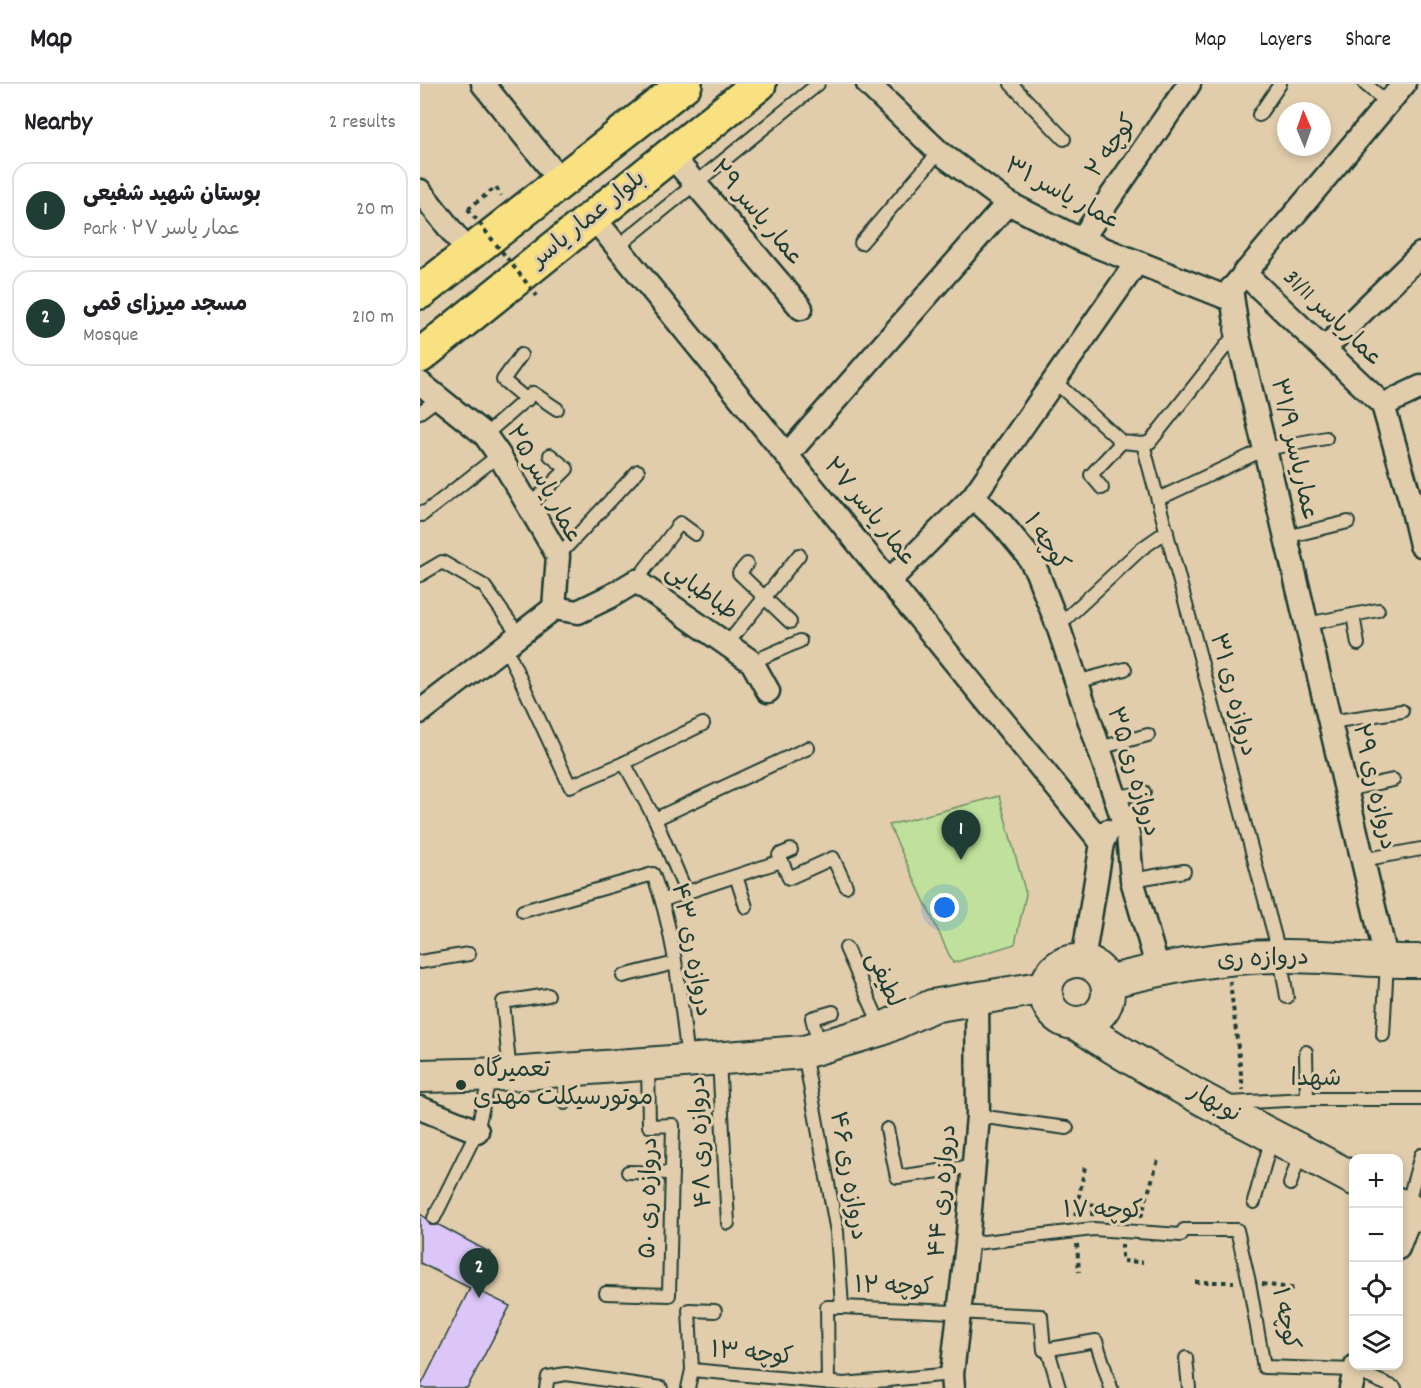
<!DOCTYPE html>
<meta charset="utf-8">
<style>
:root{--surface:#fff;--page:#f2f2f2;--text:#202124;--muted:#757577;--line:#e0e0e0;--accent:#1f3d34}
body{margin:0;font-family:Dekko,"Playpen Sans Arabic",sans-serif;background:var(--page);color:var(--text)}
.controls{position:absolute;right:18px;bottom:18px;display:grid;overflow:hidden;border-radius:12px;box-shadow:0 3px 9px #0003}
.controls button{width:54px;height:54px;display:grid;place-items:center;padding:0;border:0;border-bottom:2px solid var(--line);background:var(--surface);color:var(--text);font:30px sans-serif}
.compass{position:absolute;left:857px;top:18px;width:54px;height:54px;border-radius:50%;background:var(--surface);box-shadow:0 3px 9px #0003;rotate:358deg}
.you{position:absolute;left:525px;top:824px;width:21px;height:21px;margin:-15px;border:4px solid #fff;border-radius:50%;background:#1a73e8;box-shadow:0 0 0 9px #1a73e833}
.badge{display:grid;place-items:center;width:39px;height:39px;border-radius:50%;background:var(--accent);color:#fff;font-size:20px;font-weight:700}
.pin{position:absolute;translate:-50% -50px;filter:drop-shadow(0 2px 3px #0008)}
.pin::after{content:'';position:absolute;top:32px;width:21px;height:18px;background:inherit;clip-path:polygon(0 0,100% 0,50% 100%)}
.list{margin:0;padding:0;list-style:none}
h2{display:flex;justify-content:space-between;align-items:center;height:78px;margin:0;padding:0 24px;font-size:26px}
h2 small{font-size:20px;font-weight:400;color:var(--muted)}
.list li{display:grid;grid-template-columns:39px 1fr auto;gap:18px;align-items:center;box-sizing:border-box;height:96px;margin:0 12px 12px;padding:0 12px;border:2px solid var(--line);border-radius:18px}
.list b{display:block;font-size:22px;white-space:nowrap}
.list p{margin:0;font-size:20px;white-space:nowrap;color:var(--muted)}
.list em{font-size:20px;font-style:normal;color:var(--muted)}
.icon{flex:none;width:33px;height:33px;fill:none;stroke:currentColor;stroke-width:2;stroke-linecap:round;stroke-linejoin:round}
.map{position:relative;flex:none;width:1001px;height:1304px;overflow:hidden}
header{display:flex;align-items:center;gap:36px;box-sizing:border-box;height:84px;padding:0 30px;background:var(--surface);border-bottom:2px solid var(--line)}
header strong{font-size:28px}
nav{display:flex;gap:33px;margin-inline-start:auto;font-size:21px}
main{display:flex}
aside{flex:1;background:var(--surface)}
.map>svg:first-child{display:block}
.green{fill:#bfe19b;stroke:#6f8f68;stroke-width:1.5}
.building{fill:#dbc6f7;stroke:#1f3d34;stroke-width:1.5}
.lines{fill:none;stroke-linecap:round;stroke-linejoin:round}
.lane-casing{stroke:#1f3d34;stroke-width:16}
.street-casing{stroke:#1f3d34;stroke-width:27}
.secondary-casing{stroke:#1f3d34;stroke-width:36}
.primary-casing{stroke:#1f3d34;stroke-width:38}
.path{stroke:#1f3d34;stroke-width:4;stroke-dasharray:4.5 4.5;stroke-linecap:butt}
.lane{stroke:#e1cdac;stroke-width:12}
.street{stroke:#e1cdac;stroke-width:22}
.secondary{stroke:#e1cdac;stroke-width:32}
.primary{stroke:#f9e181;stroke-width:33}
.path-bridge{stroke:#1f3d34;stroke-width:4;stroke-dasharray:4.5 4.5;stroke-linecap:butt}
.poi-dot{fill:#1f3d34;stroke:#e1cdac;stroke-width:2}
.labels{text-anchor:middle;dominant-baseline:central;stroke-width:6;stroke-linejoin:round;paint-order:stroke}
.street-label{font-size:24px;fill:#1f3d34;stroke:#e1cdac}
.poi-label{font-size:24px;fill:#1f3d34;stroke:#e1cdac;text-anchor:start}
</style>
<header>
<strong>Map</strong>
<nav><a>Map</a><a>Layers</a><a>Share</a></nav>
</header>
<main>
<aside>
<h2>Nearby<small>2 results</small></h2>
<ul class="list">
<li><span class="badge">1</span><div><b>بوستان شهید شفیعی</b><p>Park · عمار یاسر ۲۷</p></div><em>20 m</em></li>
<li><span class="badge">2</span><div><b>مسجد میرزای قمی</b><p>Mosque</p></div><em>210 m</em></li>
</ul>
</aside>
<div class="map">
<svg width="1001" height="1304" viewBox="0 0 1001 1304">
<rect width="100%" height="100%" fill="#e1cdac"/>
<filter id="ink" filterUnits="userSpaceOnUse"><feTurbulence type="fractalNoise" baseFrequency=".0167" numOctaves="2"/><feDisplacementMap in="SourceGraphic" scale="12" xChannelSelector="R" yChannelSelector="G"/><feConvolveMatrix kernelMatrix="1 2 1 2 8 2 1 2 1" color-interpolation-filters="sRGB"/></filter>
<g filter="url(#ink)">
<path class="green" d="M579,712l27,98 -11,50 -62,19 -64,-138z"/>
<path class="building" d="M0,1130l6,4 4,7h9l52,28 -16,36 35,17 -43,82h-47l50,-100 -50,-25z"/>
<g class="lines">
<g class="lane-casing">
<g id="lane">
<path d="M591,0l53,55"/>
<path d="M945,0l23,19"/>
<path d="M839,31l21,-31"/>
<path d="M441,159l78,-91"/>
<path d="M197,163l201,-163"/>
<path d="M101,271l-18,25 24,20"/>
<path d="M634,297l68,61 21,2"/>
<path d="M0,328l19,-14"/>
<path d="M65,351l48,-42 24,16"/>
<path d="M723,360l137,512 7,41"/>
<path d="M723,360l7,-2 83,-105 -2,-7"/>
<path d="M682,404l-11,-13 31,-33"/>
<path d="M738,415l107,-50 61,-11"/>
<path d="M109,422l38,-37 -17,-14"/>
<path d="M0,428l2,3 77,-60"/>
<path d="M866,453l62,-15"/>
<path d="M138,472l80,-85"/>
<path d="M327,480l-8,9 51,49"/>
<path d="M0,491l22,-13 42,24 35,49"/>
<path d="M216,497l44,-58 15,11"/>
<path d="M933,531l5,29"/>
<path d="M887,540l71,-14"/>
<path d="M638,542l83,-77 26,-18"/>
<path d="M307,560l72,-89"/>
<path d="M85,562l65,140 54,-23 79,-39"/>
<path d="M332,578l48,-21"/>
<path d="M656,598l49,-13"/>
<path d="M910,638l72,-11"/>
<path d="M679,664l49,-13"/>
<path d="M204,679l31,56 31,73"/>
<path d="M926,706l47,-10"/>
<path d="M695,714l29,-6"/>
<path d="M235,735l153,-71"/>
<path d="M371,766l-12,5 10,23 44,-20 13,28"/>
<path d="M942,776l59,-11"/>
<path d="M316,792l10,31"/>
<path d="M712,796l52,-9"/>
<path d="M243,816l118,-39"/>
<path d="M103,827l130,-37c22,59 27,123 35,185"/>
<path d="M426,864l36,81"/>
<path d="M0,878l49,-8"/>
<path d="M203,892l52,-13"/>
<path d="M963,951l4,-73"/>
<path d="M400,964l-8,-30 21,-6"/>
<path d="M886,968l1,47"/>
<path d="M384,969l33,179 5,75"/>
<path d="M299,976l9,163"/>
<path d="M90,990l-7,-72 45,-7"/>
<path d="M145,1019v-33"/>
<path d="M808,1019l79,-4h114"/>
<path d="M558,1032l89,12"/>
<path d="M467,1045l10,48 77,-11"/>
<path d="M208,1088l44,1"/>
<path d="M870,1100l11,-33"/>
<path d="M834,1118l18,-65"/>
<path d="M987,1122l14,-51"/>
<path d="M14,1134l43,-87 13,-55"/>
<path d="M547,1160l126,-15 88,6 3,-5h53l12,52 15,85 90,3 41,18"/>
<path d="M186,1209l63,2 4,-170 -24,1 -1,-63"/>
<path d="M628,1266l11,38"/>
<path d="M766,1274l3,30"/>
<path d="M272,1286l152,14 108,-10"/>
<path d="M408,1299l-1,-76h15l199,9 3,34 52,-9 15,47"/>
<path d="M126,1304l2,-11 18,-3 95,14"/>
<path d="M268,1304l4,-18 -3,-60 26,1"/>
</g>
</g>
<g class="street-casing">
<g id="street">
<path d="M63,0l78,97"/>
<path d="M448,0l71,68 69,51 73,37 144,57 179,-213"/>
<path d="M251,71l130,153"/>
<path d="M0,107l49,62"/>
<path d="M173,133l509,626"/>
<path d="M661,156l108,-156"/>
<path d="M824,189l139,132"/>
<path d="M811,205l7,47 149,626"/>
<path d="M904,265l97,-95"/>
<path d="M0,299l65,52 14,20 59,101 -4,52"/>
<path d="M963,321l28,97 10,43"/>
<path d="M963,321l38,-18"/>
<path d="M367,371l221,-252"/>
<path d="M553,413l29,27 25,30 10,18 21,54 70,209 4,45 26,89"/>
<path d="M469,497l84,-84 164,-235"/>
<path d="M134,524l24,4 33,-16 25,-15 116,81 16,29"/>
<path d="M0,628l134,-104"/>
<path d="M663,877l19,-118 6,-12"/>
<path d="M0,1024l57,23"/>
<path d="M978,1164l14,-37"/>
<path d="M533,1304l-1,-14 15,-130 11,-128 -1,-118"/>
<path d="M931,1304l5,-22"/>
</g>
</g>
<g class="secondary-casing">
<g id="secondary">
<circle cx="657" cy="908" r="31"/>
<path d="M687,898c57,-14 114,-26 172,-26 47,-1 94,6 142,5"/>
<path d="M657,940c88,59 184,105 277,155"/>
<path d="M0,992l90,-2 294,-22 78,-23 50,-23 114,-19"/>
<path d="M978,1120l23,11"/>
</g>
</g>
<g class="primary-casing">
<g id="primary">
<path d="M0,208l265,-208"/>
<path d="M0,272l339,-272"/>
</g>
</g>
<g class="path">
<path d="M48,125l28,-22 5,9"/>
<path d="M810,897l13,109"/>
<path d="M655,1132l10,-49"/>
<path d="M672,1132l1,-14"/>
<path d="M721,1133l17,-57"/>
<path d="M657,1160l2,28"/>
<path d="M702,1160v17l21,1"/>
<path d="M775,1198h39"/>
<path d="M842,1200l35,5"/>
</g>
<use href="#lane" class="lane"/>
<use href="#street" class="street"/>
<use href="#secondary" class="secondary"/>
<use href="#primary" class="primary"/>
<path class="path-bridge" d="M48,125l69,87"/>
</g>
</g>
<circle class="poi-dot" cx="41" cy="1001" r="6"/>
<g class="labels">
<g class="street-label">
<text transform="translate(693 63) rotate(-55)">کوچه ۲</text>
<text transform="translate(642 111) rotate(28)">عمار یاسر ۳۱</text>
<text transform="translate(336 130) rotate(50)">عمار یاسر ۲۹</text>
<text transform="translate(169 136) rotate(-39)">بلوار عمار یاسر</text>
<text transform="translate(912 235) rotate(44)">عماریاسر 31/11</text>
<text transform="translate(873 366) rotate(77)">عماریاسر ۳۱/۹</text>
<text transform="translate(123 401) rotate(61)">عمار یاسر ۲۵</text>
<text transform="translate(449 429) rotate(51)">عمار یاسر ۲۷</text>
<text transform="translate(625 459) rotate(57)">کوچه ۱</text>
<text transform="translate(281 509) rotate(35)">طباطبایی</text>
<text transform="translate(812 611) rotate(75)">دروازه ری ۳۱</text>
<text transform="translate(712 688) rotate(73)">دروازه ری ۳۵</text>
<text transform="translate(953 703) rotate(77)">دروازه ری ۲۹</text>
<text transform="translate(270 866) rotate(79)">دروازه ری ۴۳</text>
<text transform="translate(843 876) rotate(-2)">دروازه ری</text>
<text transform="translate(463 896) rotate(66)">لطیفی</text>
<text x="896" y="996">شهدا</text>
<text transform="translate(794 1020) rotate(29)">نوبهار</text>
<text transform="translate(282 1058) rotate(-93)">دروازه ری ۴۸</text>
<text transform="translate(427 1092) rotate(80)">دروازه ری ۴۶</text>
<text transform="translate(524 1107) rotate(-85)">دروازه ری ۴۴</text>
<text transform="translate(230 1114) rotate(-89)">دروازه ری ۵۰</text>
<text x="683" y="1128">کوچه ۱۷</text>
<text transform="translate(474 1204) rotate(2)">کوچه ۱۲</text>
<text transform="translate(864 1235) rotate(79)">کوچه ۱</text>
<text transform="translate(332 1271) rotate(5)">کوچه ۱۳</text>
</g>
<g class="poi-label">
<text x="53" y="987">تعمیرگاه<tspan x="53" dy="28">موتورسیکلت مهدی</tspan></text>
</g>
</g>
</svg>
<div class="controls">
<button>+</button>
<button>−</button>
<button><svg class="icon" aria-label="locate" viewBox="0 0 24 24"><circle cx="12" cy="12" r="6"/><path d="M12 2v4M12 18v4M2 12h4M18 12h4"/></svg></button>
<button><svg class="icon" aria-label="layers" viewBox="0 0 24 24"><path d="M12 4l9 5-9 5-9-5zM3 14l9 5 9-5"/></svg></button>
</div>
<svg class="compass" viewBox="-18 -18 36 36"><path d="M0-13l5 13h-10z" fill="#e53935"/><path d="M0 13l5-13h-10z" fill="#757577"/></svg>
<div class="you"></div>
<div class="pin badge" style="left:541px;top:776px">1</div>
<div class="pin badge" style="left:59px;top:1214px">2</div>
</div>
</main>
